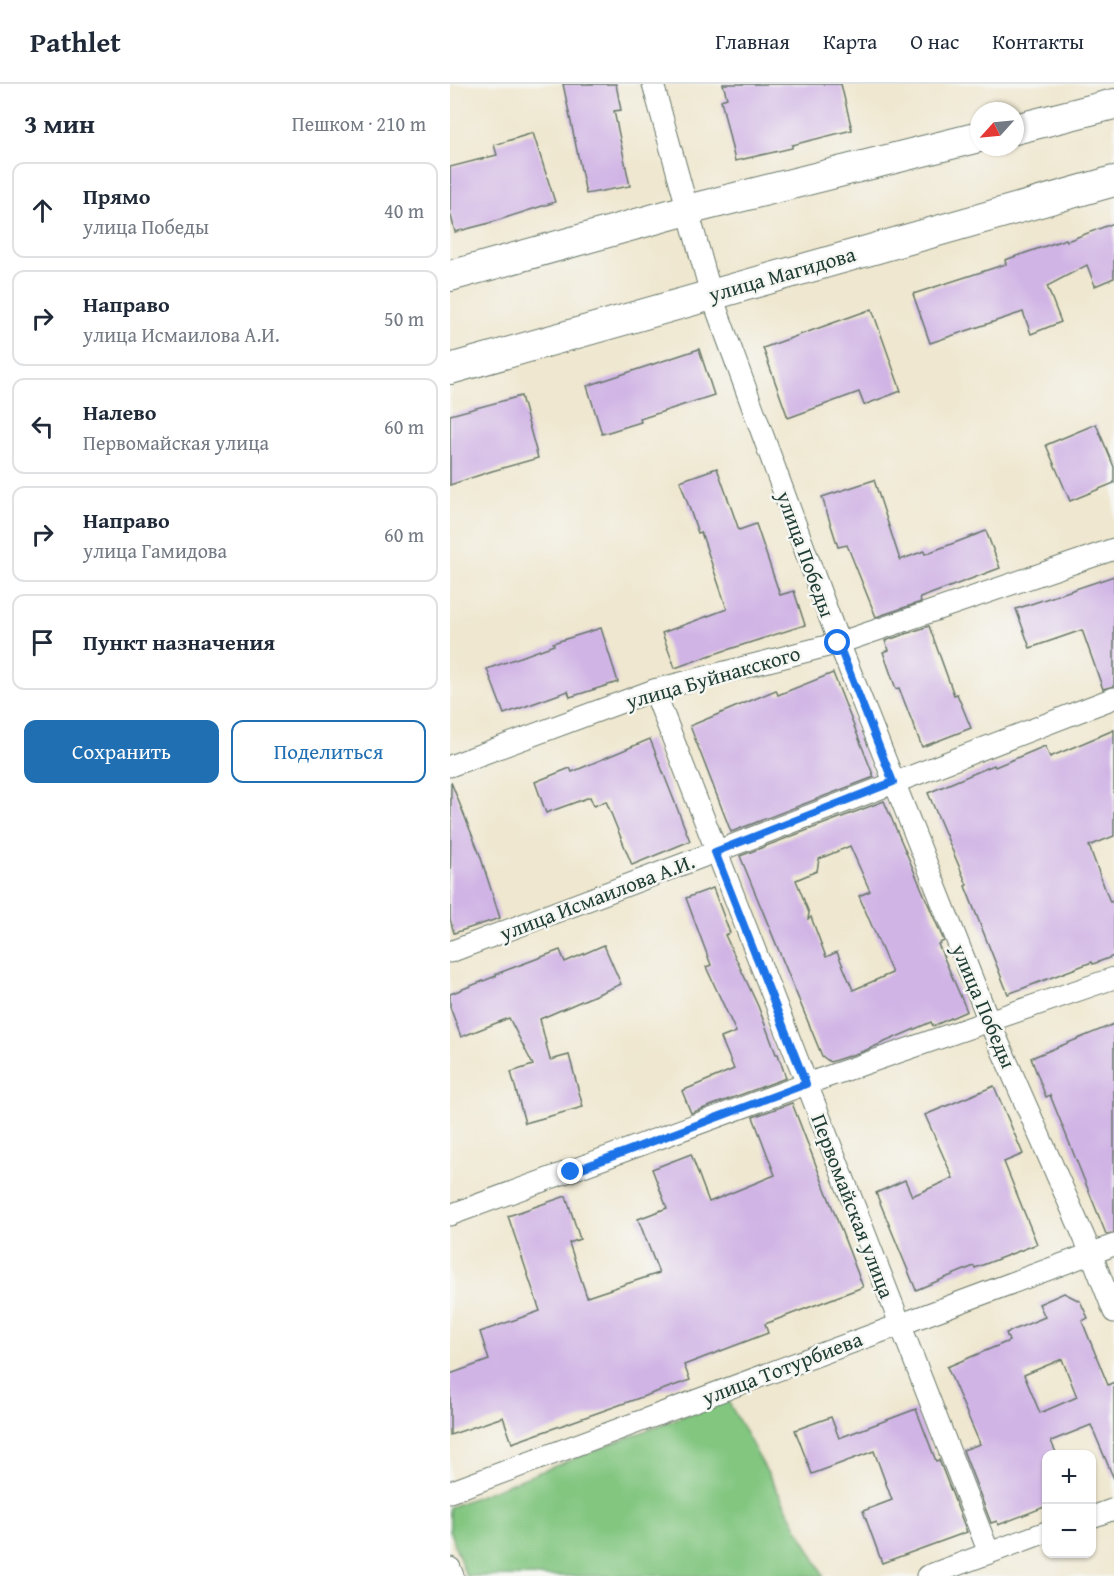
<!DOCTYPE html>
<html lang="ru">
<meta charset="utf-8">
<style>
:root{--surface:#fff;--page:#f2f2f3;--text:#1f2937;--muted:#747a83;--line:#e0e1e3;--accent:#1f6fb2}
body{margin:0;font-family:"Gentium Book Plus",serif;background:var(--page);color:var(--text)}
.controls{position:absolute;right:18px;bottom:18px;display:grid;overflow:hidden;border-radius:12px;box-shadow:0 2px 4px #0004}
.controls button{width:54px;height:54px;display:grid;place-items:center;padding:0;border:0;border-bottom:2px solid var(--line);background:var(--surface);color:var(--text);font:30px sans-serif}
.compass{position:absolute;left:520px;top:18px;width:54px;height:54px;border-radius:50%;background:var(--surface);box-shadow:0 2px 4px #0004;rotate:243deg}
.stop{position:absolute;width:18px;height:18px;margin:-14px;border:4px solid #1a73e8;border-radius:50%;background:#fff}
.stop.end{background:#1a73e8;border-color:#fff;box-shadow:0 2px 6px #0008}
.list{margin:0;padding:0;list-style:none}
h2{display:flex;justify-content:space-between;align-items:center;height:78px;margin:0;padding:0 24px;font-size:26px}
h2 small{font-size:20px;font-weight:400;color:var(--muted)}
.list li{display:grid;grid-template-columns:39px 1fr auto;gap:18px;align-items:center;box-sizing:border-box;height:96px;margin:0 12px 12px;padding:0 12px;border:2px solid var(--line);border-radius:12px}
.list b{display:block;font-size:22px;white-space:nowrap}
.list p{margin:0;font-size:20px;white-space:nowrap;color:var(--muted)}
.list em{font-size:20px;font-style:normal;color:var(--muted)}
.actions{display:flex;gap:12px;padding:18px 24px}
.actions a{flex:1;padding:14px 0;border:2px solid var(--accent);border-radius:12px;text-align:center;font-size:21px;color:var(--accent)}
.actions .main{background:var(--accent);color:#fff}
.icon{flex:none;width:33px;height:33px;fill:none;stroke:currentColor;stroke-width:2;stroke-linecap:round;stroke-linejoin:round}
.map{position:relative;flex:none;width:664px;height:1492px;overflow:hidden}
header{display:flex;align-items:center;gap:36px;box-sizing:border-box;height:84px;padding:0 30px;background:var(--surface);border-bottom:2px solid var(--line)}
header strong{font-size:28px}
nav{display:flex;gap:33px;margin-inline-start:auto;font-size:21px}
main{display:flex}
aside{flex:1;background:var(--surface)}
.map>svg:first-child{display:block}
.green{fill:#82c680;stroke:#50825a;stroke-width:1.5}
.building{fill:#d0b4e5;fill-rule:evenodd}
.lines{fill:none;stroke-linecap:round;stroke-linejoin:round}
.street-casing{stroke:#68786a;stroke-width:23}
.secondary-casing{stroke:#68786a;stroke-width:32}
.street{stroke:#fff;stroke-width:21}
.secondary{stroke:#fff;stroke-width:30}
.route{stroke:#1a73e8;stroke-width:8}
.labels{text-anchor:middle;dominant-baseline:central;stroke-width:5;stroke-linejoin:round;paint-order:stroke}
.street-label{font-size:21px;fill:#1f3d34;stroke:#f6f6f2}
</style>
<header>
<strong>Pathlet</strong>
<nav><a>Главная</a><a>Карта</a><a>О нас</a><a>Контакты</a></nav>
</header>
<main>
<aside>
<h2>3 мин<small>Пешком · 210 m</small></h2>
<ul class="list">
<li><svg class="icon" aria-label="ahead" viewBox="0 0 24 24"><path d="M12 20V5M6 11l6-6 6 6"/></svg><div><b>Прямо</b><p>улица Победы</p></div><em>40 m</em></li>
<li><svg class="icon" aria-label="right" viewBox="0 0 24 24"><path d="M7 20v-9h11M14 6l5 5-5 5"/></svg><div><b>Направо</b><p>улица Исмаилова А.И.</p></div><em>50 m</em></li>
<li><svg class="icon" aria-label="left" viewBox="0 0 24 24"><path d="M17 20v-9H6M10 6l-5 5 5 5"/></svg><div><b>Налево</b><p>Первомайская улица</p></div><em>60 m</em></li>
<li><svg class="icon" aria-label="right" viewBox="0 0 24 24"><path d="M7 20v-9h11M14 6l5 5-5 5"/></svg><div><b>Направо</b><p>улица Гамидова</p></div><em>60 m</em></li>
<li><svg class="icon" aria-label="arrive" viewBox="0 0 24 24"><path d="M6 21V4h12l-3 4 3 4H6"/></svg><div><b>Пункт назначения</b></div></li>
</ul>
<div class="actions"><a class="main">Сохранить</a><a>Поделиться</a></div>
</aside>
<div class="map">
<svg width="664" height="1492" viewBox="0 0 664 1492">
<rect width="100%" height="100%" fill="#f6f6f2"/>
<filter id="ink" filterUnits="userSpaceOnUse"><feTurbulence type="fractalNoise" baseFrequency=".0167" numOctaves="2"/><feDisplacementMap in="SourceGraphic" scale="12" xChannelSelector="R" yChannelSelector="G"/><feConvolveMatrix kernelMatrix="1 2 1 2 8 2 1 2 1" color-interpolation-filters="sRGB"/></filter>
<filter id="wash" filterUnits="userSpaceOnUse"><feTurbulence type="fractalNoise" baseFrequency=".008" numOctaves="4" result="noise"/><feDisplacementMap in="SourceGraphic" scale="24" xChannelSelector="R" yChannelSelector="G"/><feGaussianBlur stdDeviation="1.35" result="paint"/><feColorMatrix in="noise" values="0 0 0 0 0 0 0 0 0 0 0 0 0 0 0 0 0 1.4 0 .05"/><feComposite in="paint" operator="in"/></filter>
<g filter="url(#wash)">
<rect width="100%" height="100%" fill="#efe7cf"/>
<path class="green" d="M277,1315l97,177h-358l-16,-44v-25z"/>
<g id="blocks">
<g class="building">
<path d="M113,0h53l5,26 -7,1 16,75 -44,8z"/>
<path d="M273,0h118l11,46 -60,15v3l-57,13 -14,-61 6,-2z"/>
<path d="M83,49l22,69 -69,22 -31,8 -5,-20v-45l47,-12 -3,-10z"/>
<path d="M664,139v55l-19,8 -8,-21 -40,21 14,36 -30,12 -8,-22 -93,31 -17,-49 93,-30 -1,-4 61,-21 1,2z"/>
<path d="M422,225l29,82 -37,14 -5,-13 -71,26 -25,-70z"/>
<path d="M249,265l15,46 -74,24 1,3 -39,12 -15,-48z"/>
<path d="M71,312l17,62 -46,13 -42,14v-70z"/>
<path d="M646,340l18,43v16l-44,18 -24,-56z"/>
<path d="M267,384l22,62 17,-6 24,71 14,-4 11,34 -94,30 -36,13 -13,-35 65,-24 -26,-77 -3,1 -18,-52z"/>
<path d="M424,396l26,80 24,-9 1,3 61,-23 14,37 -80,30 1,4 -45,15 -29,-72 -9,2 -16,-50z"/>
<path d="M664,492v110l-11,3 -21,-59 -52,18 -14,-39z"/>
<path d="M479,542l25,69 3,-1 14,34 -49,19 -23,-59 -3,1 -13,-37 6,-2 -4,-9z"/>
<path d="M151,544l17,54 -48,15 -2,-6 -64,23 -17,-45 67,-24 -1,-2z"/>
<path d="M383,589l41,104 -143,55 -41,-106 86,-36 2,5z"/>
<path d="M664,646v106l-25,10 21,56 4,-1v55l-21,8 -1,-2 -84,32 -43,-108 2,-1 -39,-92 66,-28 1,2 50,-21 5,11z"/>
<path d="M200,655l40,102 -58,24 -26,-64 -12,5 -4,-9 -44,16 -11,-31 35,-14 2,4z"/>
<path d="M1,698l29,73 20,63 -46,15 -4,-14z"/>
<path d="M434,717l60,140 -6,3 29,67 -34,15 -2,-4 -67,29 -34,11 -8,-6 -82,-200zM400,762l20,45 -11,5 33,77 -39,17 -16,-38 -11,5 -15,-40 -3,2 1,-6 -13,-33 21,-9 2,-12z"/>
<path d="M263,804l17,45 -5,2 33,71 18,48h2l8,24 -95,35 -9,-22 52,-22 -13,-31 15,-6 -30,-65 5,-2 -25,-67z"/>
<path d="M154,861l17,39 -81,35 10,41 19,-5 14,52 -58,16 -14,-51 22,-7 -24,-47 -48,19 -11,-30v-13l46,-18v-2l64,-24 5,12z"/>
<path d="M664,940v209l-8,1 -56,-139 -4,2 -15,-39z"/>
<path d="M544,1002l29,68 -19,8 33,82 -62,24 -1,-2 -58,24 -40,-97 29,-13 7,16 41,-18 -28,-63z"/>
<path d="M342,1019l71,184 -98,37 3,9 -84,32 6,15 -178,63 -9,-26 -53,18v-61l39,-14 -9,-28 60,-21 -32,-95 58,-20 14,43 -11,4 18,54 72,-24 -21,-54 29,-11 -15,-39 39,-15 18,48 66,-27 -22,-58z"/>
<path d="M614,1209l16,8 8,17 -6,3 26,64 6,-3v97l-23,-54 -40,16 6,14h-10v51l-49,19 -1,-4 -6,2 -28,-73 17,-6 -33,-77 62,-26 -3,-8 39,-16 -6,-13zM612,1275l15,38 -37,16 -16,-38z"/>
<path d="M466,1325l20,52 3,-1 28,72 -85,31 -19,-52 29,-11 -18,-49 -62,23 -17,-44 36,-13 8,21z"/>
</g>
</g>
</g>
<g filter="url(#ink)">
<use href="#blocks" fill-opacity="0" stroke="#68786a" stroke-width="1.5"/>
<g class="lines">
<g class="street-casing">
<g id="street">
<path d="M203,0l58,210 128,349 150,378 102,232 23,59"/>
<path d="M204,606l335,863"/>
<path d="M0,682l204,-76 185,-47 275,-94"/>
<path d="M0,868l265,-100 399,-154"/>
<path d="M0,1131l356,-131 308,-106"/>
<path d="M0,1408l664,-247"/>
<path d="M642,1433l22,-8"/>
<path d="M0,1484l3,8"/>
<path d="M477,1492l119,-44"/>
</g>
</g>
<g class="secondary-casing">
<g id="secondary">
<path d="M565,45l99,-25"/>
<path d="M0,192l237,-66 292,-73"/>
<path d="M0,285l664,-188"/>
</g>
</g>
<use href="#street" class="street"/>
<use href="#secondary" class="secondary"/>
</g>
</g>
<g class="lines" filter="url(#ink)">
<path class="route" d="M121,1088l235,-88 -91,-232 178,-70 -55,-139"/>
</g>
<g class="labels">
<g class="street-label">
<text transform="translate(332 190) rotate(-16)">улица Магидова</text>
<text transform="translate(356 470) rotate(70)">улица Победы</text>
<text transform="translate(263 593) rotate(-16)">улица Буйнакского</text>
<text transform="translate(147 813) rotate(-21)">улица Исмаилова А.И.</text>
<text transform="translate(534 922) rotate(67)">улица Победы</text>
<text transform="translate(403 1122) rotate(69)">Первомайская улица</text>
<text transform="translate(332 1284) rotate(-21)">улица Тотурбиева</text>
</g>
</g>
</svg>
<div class="controls">
<button>+</button>
<button>−</button>
</div>
<svg class="compass" viewBox="-18 -18 36 36"><path d="M0-13l5 13h-10z" fill="#e53935"/><path d="M0 13l5-13h-10z" fill="#747a83"/></svg>
<div class="stop" style="left:388px;top:559px"></div>
<div class="stop end" style="left:121px;top:1088px"></div>
</div>
</main>
